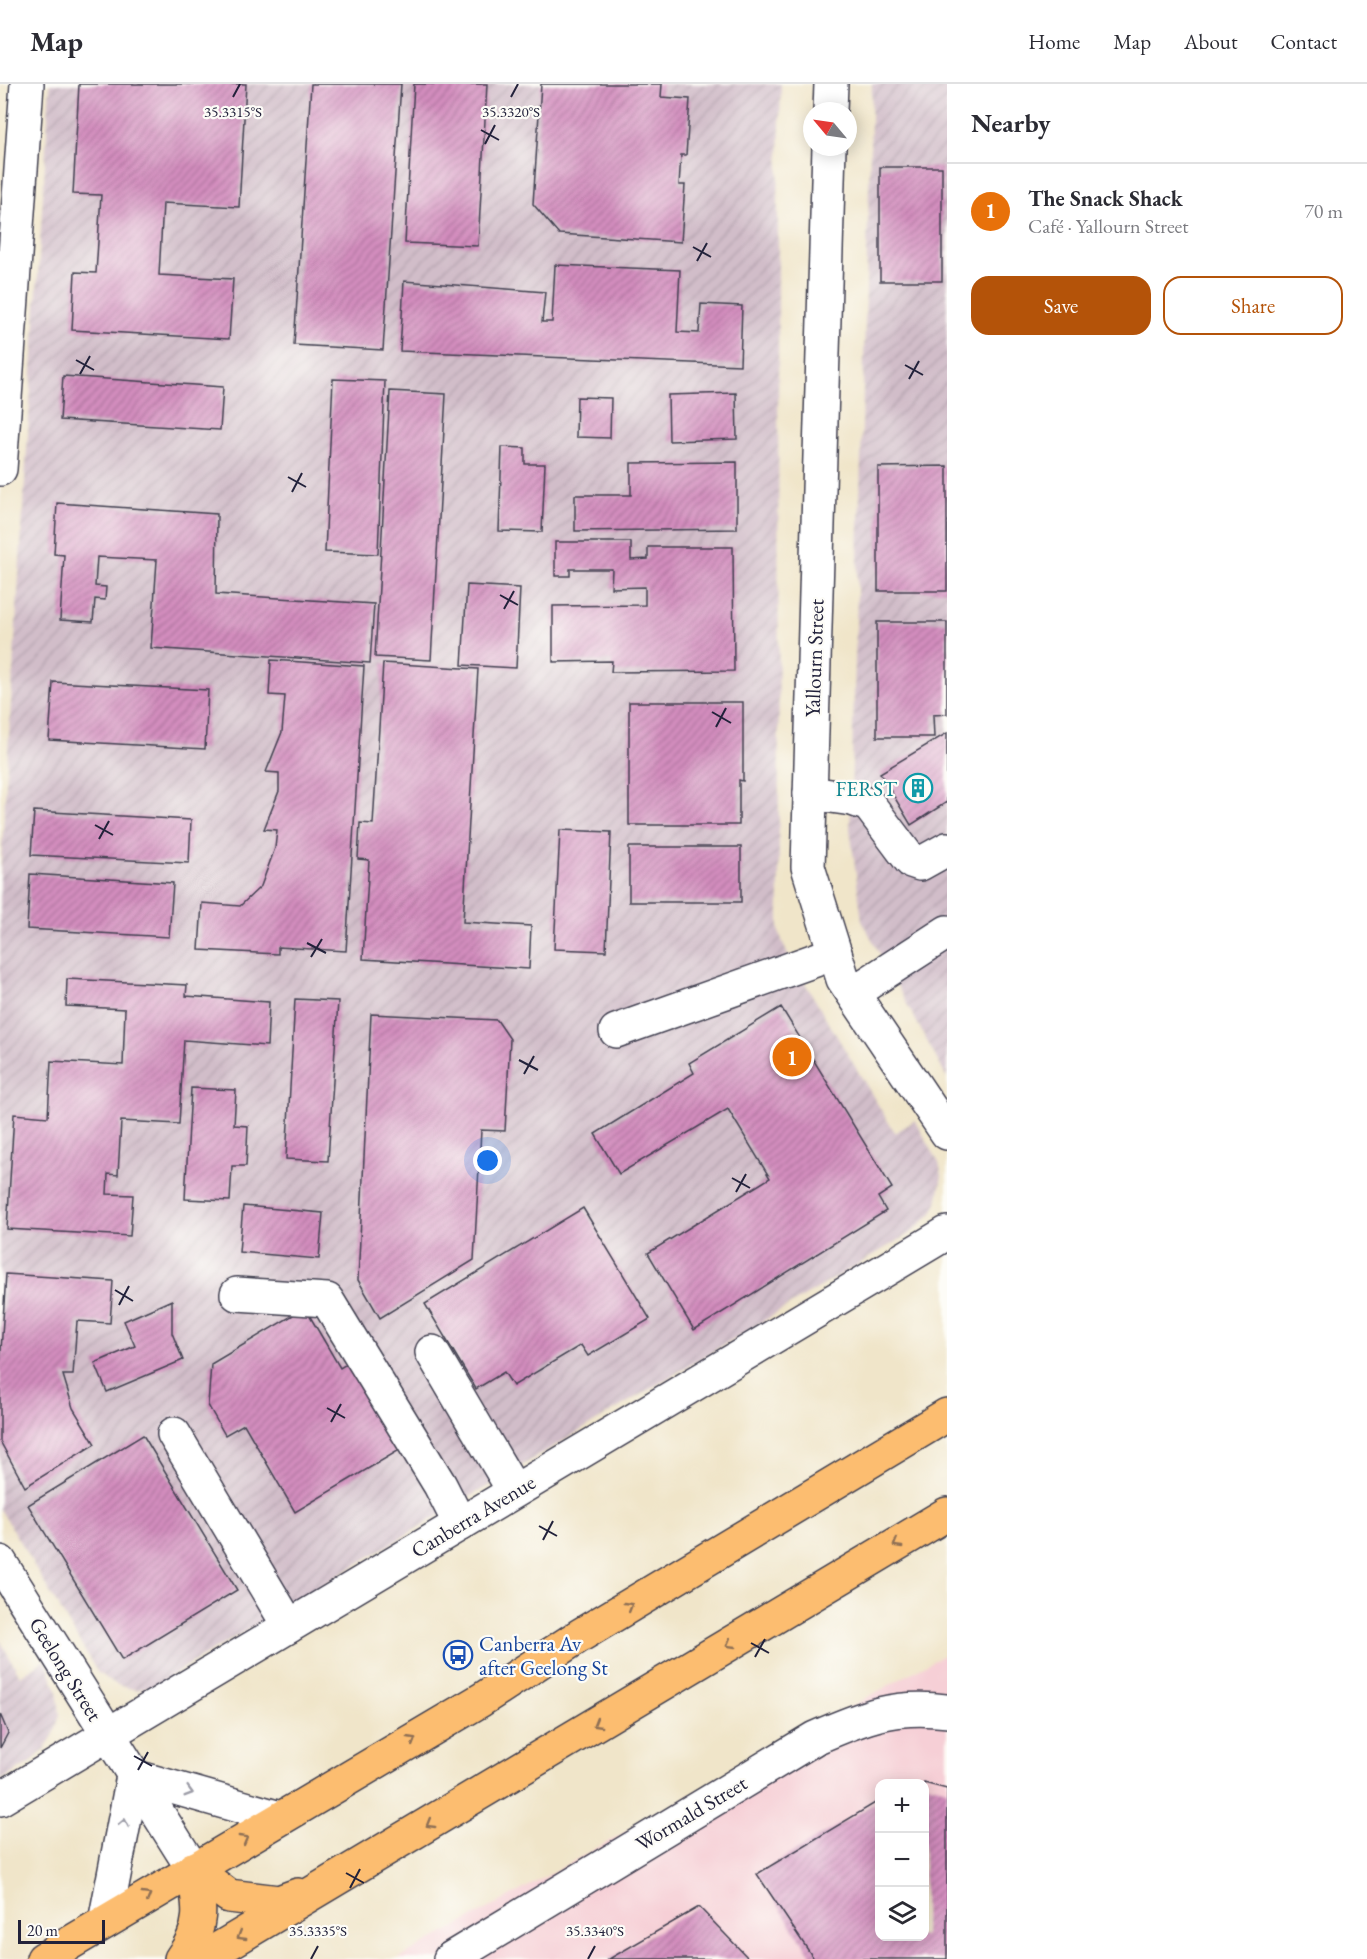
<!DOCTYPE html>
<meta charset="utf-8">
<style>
:root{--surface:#fff;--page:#f7f7f7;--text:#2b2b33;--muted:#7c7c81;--line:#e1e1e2;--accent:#b45309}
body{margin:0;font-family:"EB Garamond",serif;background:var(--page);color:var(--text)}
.controls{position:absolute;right:18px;bottom:18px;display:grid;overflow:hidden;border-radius:12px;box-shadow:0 3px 15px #0003}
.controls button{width:54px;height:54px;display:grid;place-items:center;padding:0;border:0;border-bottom:2px solid var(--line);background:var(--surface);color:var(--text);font:30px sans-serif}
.compass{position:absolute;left:803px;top:18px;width:54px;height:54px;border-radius:50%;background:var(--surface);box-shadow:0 3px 15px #0003;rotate:299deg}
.scale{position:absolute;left:18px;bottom:15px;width:87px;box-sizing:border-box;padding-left:6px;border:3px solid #22223b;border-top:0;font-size:16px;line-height:21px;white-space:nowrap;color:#22223b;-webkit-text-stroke:4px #fdfcf7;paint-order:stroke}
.you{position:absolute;left:488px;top:1077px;width:21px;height:21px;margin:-15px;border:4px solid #fff;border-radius:50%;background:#1a73e8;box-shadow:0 0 0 9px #1a73e833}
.badge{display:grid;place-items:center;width:39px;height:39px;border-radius:50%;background:var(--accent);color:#fff;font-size:20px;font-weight:700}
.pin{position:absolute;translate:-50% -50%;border:3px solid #fff;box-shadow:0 2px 6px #0006}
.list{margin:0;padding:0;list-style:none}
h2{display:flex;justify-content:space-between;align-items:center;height:78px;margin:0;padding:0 24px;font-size:26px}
h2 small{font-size:20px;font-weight:400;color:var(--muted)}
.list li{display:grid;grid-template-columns:39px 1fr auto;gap:18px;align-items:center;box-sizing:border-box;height:96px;padding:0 24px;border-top:2px solid var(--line)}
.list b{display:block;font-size:22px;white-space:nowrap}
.list p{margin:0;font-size:20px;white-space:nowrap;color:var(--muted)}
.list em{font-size:20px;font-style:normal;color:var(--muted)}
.actions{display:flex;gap:12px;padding:18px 24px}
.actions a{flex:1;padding:14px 0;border:2px solid var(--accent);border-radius:18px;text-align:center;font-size:21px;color:var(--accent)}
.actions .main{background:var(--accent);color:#fff}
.icon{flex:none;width:33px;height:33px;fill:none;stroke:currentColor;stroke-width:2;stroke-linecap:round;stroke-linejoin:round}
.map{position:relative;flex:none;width:947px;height:1875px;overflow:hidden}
header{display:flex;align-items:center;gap:36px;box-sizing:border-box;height:84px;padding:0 30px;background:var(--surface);border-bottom:2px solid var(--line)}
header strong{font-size:28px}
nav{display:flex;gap:33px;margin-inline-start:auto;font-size:21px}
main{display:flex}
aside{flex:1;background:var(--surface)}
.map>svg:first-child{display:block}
.built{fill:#f6cfd6;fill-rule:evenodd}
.industrial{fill:url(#industrial-furrows)}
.building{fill:url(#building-hatch)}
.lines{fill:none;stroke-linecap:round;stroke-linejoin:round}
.minor-casing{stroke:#413f50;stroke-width:36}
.highway-casing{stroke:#413f50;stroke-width:36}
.minor{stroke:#fff;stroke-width:33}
.highway{stroke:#fcbd6f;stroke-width:33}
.oneway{stroke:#8f7055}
.oneway2{stroke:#9c9ca7}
.ticks{fill:none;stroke:#22223b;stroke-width:2}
.labels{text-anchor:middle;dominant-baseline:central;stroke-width:4.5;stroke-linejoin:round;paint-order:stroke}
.street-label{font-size:21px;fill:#22223b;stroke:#fdfcf7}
.culture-label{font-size:21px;fill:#0d838f;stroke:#fdfcf7;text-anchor:end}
.transit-label{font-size:21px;fill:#164399;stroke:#fdfcf7;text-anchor:start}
.ticks-label{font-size:15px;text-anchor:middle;fill:#22223b;stroke:#fdfcf7;stroke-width:4.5;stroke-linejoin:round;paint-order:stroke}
</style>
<header>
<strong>Map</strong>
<nav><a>Home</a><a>Map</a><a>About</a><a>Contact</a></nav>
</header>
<main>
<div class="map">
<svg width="947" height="1875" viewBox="0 0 947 1875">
<defs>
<pattern id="industrial-furrows" width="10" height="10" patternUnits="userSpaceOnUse" patternTransform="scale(1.5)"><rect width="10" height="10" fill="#d1bdc9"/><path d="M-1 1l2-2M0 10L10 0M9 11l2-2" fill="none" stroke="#b3a2ae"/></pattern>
<pattern id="building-hatch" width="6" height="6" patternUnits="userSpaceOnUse" patternTransform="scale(1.5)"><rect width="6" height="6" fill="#d38dbe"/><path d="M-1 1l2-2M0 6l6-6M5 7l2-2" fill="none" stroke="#ab739c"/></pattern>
</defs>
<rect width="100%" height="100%" fill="#fdfcf7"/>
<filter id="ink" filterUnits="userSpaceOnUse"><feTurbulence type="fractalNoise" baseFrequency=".0167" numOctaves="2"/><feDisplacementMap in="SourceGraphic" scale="12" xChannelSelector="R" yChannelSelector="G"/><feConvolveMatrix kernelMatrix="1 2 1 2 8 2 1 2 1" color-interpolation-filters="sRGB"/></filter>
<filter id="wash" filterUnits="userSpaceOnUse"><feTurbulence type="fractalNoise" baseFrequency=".008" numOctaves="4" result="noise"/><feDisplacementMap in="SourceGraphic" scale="24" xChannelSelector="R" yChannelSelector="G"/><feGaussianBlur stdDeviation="1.35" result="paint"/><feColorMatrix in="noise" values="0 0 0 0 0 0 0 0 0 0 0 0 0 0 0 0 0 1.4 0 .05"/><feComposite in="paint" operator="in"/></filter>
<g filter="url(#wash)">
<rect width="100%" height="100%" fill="#f0e5c9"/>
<path class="built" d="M947,1569v306h-549zM880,1700h44v152h-44z"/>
<g class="industrial">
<path d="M50,0h731l-3,118 1,730 8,21 108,180 20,-13 24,43 3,13 -5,27 -5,10 -20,19 -757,453 -18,5 -20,-5 -19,-12 -98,-164v-632z"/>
<path d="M872,0h75v994l-85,-157 -12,-92z"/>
<path d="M0,1556l20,36 25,-16 12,30 3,24 -6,20 -10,16 -13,12 -31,19z"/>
</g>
<g id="blocks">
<g class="building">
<path d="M79,0h167l-7,123 -76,-4 -4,72 74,4 -4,60 -157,-9 3,-58 21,1 5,-78 -28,-1z"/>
<path d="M311,0h90l-18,266 -89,-5z"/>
<path d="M414,0h73l-9,162 -73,-3z"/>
<path d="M541,0h121l-1,13 29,2 -4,56h-5l-2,30h6l-4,57 -122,-8 -26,-30z"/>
<rect x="880" y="83" width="62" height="114"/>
<path d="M555,181l125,5 -3,62 22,1 2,-29 41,2 -2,59 -340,-14 4,-70 141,11 -3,30h10z"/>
<path d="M63,292l160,11 -3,43 -160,-10z"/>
<path d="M333,295l52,2 -7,173 -53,-2z"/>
<path d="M390,307l56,3 -15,266 -56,-3z"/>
<path d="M736,309l1,46 -68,2 -1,-46z"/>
<path d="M577,313l34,1 -1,40 -34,-1z"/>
<path d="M502,363l23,1v16h20l-3,68 -43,-1z"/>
<path d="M737,378v67l-162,2v-36h56v-32z"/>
<path d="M947,382v125h-69v-124z"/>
<path d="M57,419l160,11 -1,80 158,10 -4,59 -219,-15 6,-88 -60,-3 -2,29 11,1 -1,13 -10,-1 -2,23 -33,-2 4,-65 -10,-1z"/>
<path d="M555,458h76v18l17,-1v-12h85l1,124 -123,1 1,-11 -59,1v-56l92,-1v-18l-34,1 1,-19h-42v7h-15z"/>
<path d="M467,501l53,3 -4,80 -54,-3z"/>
<path d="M877,538h70v92l-14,1 1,22h-57z"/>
<path d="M271,576l93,6 -18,285 -68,-4v7l-79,-4 3,-47 38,3 21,-20 14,-38 2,-18 -13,-1 15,-38v-18l-13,-1 16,-40 3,-36 -16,-1z"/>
<path d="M383,579l95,6 -15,253 68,4 -2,43 -166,-10 6,-99 -11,-1 2,-36 13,1z"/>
<path d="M53,598l155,8 -3,59 -156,-9z"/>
<path d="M629,618h114v79l-4,-1v45h-110z"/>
<path d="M947,649v69l-36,23 -31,-52z"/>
<path d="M34,727l157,9 -2,43 -158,-8z"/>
<path d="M560,746l51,2 -5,119 -52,-2z"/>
<rect x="629" y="763" width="112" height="55"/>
<path d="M30,790l143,9 -4,54 -142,-8z"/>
<path d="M67,895l120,6 -1,11 83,6 -2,44 -83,-6 -5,84 -58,-3 -3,54 -10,-1 -1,20 26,1 -3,41 -123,-7 7,-115 34,3 3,-56 72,4 2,-56 -59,-3z"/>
<path d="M295,915l43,2 -10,160 -42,-2z"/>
<path d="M781,923l111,181 -14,9 8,14 -192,119 -46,-77 122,-75 -42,-69 -109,65 -24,-40 99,-61 -5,-10z"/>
<path d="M371,930l126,6 13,19 -5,92 -24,-1 -7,130 -94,58 -22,-38z"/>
<path d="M191,1004l45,2 -2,35 14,1 -2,40h-14l-2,35 -45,-2z"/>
<path d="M243,1122l80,7 -4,46 -80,-7z"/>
<path d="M583,1124l67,111 -62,37 -7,-11 -68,41 -9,-14 -28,17 -51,-85z"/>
<path d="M6,1190l107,7 -3,42 -33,-2 -4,54h-10l10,33 22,36 -70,43 -25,-46v-75z"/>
<path d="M172,1216v33l11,27 -76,32 -12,-29 40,-17 -11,-25z"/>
<path d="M305,1224l35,60 16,-10 52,87 -113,67 -51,-88 -19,11 -17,-30 3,-41z"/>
<path d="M143,1351l94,155 -115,70 -94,-155z"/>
<path d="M0,1630l8,19 -8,15z"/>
<path d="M924,1699l23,6v170h-133l-57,-85 123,-74v136h44z"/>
<path d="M699,1823l50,52h-140z"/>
</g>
</g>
</g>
<g filter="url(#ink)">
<use href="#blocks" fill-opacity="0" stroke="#413f50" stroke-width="1.5"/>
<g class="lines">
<g class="minor-casing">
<g id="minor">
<path d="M830,27l1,-27"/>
<path d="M829,63l-21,720 35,112 104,154"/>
<path d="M0,385l27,-385"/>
<path d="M810,709l42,6 17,6 42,56 9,3 27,-15"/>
<path d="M853,909l94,-61"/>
<path d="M616,947l219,-78"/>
<path d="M237,1210l90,6 113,185 20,39"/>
<path d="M432,1268l82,139"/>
<path d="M174,1350l115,192"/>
<path d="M0,1478l193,307"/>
<path d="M133,1692l147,42"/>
<path d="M0,1715l947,-566"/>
<path d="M105,1838l28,-146"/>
<path d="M450,1875l365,-221c48,-21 79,-34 132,-27"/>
</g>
</g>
<g class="highway-casing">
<g id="highway">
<path d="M193,1785l36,27 50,6 19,-7"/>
<path d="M43,1875l438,-259 98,-64 368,-221"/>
<path d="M181,1875c24,-32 19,-54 12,-90"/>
<path d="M202,1875l745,-445"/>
</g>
</g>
<use href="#minor" class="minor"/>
<use href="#highway" class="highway"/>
</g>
<defs><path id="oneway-chevron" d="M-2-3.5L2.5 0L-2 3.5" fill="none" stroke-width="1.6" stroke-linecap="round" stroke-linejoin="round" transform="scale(1.5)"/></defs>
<g class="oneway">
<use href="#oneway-chevron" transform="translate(897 1460) rotate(149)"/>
<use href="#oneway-chevron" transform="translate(629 1522) rotate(-31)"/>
<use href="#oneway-chevron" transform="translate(730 1560) rotate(149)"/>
<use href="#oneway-chevron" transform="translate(597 1640) rotate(149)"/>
<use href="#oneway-chevron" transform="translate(412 1656) rotate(-31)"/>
<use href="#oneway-chevron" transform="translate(430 1740) rotate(149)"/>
<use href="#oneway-chevron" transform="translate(244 1755) rotate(-30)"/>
<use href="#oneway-chevron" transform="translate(147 1812) rotate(-31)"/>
<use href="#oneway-chevron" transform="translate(241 1852) rotate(149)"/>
</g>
<g class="oneway2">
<use href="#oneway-chevron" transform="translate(189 1708) rotate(16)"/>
<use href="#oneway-chevron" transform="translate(124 1739) rotate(-79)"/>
</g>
</g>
<path class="ticks" d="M233,13l7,-13M511,13l7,-13M481,46l18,10M485,60l10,-19M693,163l18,10M697,177l10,-18M76,276l18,10M905,281l18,10M80,290l10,-18M909,295l10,-18M288,393l18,10M292,408l10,-19M500,511l18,10M504,525l10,-18M712,628l19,11M716,643l10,-19M95,741l18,10M99,755l10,-18M307,859l19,10M311,873l11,-18M519,976l19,10M524,990l10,-18M732,1094l18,10M736,1108l10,-18M115,1206l18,11M119,1221l10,-19M327,1324l18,10M331,1338l10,-18M539,1442l18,10M543,1456l10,-19M751,1559l18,10M755,1573l10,-18M134,1672l18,10M138,1686l10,-18M346,1789l18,10M350,1804l10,-19M311,1875l7,-13M588,1875l7,-13"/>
<defs>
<g id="building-ring" transform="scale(1.5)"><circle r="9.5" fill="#fdfcf7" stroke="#0f9aa8" stroke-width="1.5"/><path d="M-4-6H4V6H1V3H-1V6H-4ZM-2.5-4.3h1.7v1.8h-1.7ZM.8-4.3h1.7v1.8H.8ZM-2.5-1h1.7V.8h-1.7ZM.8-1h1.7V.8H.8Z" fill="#0f9aa8"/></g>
<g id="bus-ring" transform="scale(1.5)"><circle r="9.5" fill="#fdfcf7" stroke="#1a4fb4" stroke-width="1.5"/><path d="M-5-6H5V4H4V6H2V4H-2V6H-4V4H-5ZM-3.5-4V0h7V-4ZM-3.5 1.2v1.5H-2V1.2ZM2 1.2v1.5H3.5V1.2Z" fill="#1a4fb4"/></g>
</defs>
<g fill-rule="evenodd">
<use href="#building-ring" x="918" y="704"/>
<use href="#bus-ring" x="458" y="1571"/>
</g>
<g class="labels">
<g class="street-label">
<text transform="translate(814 574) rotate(-88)">Yallourn Street</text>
<text transform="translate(473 1432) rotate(-31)">Canberra Avenue</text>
<text transform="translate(66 1585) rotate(58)">Geelong Street</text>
<text transform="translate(691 1729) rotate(-31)">Wormald Street</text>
</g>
<g class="culture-label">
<text x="897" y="704">FERST</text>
</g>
<g class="transit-label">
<text x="479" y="1559">Canberra Av<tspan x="479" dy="24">after Geelong St</tspan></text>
</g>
</g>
<g class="ticks-label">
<text x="233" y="33">35.3315°S</text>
<text x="511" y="33">35.3320°S</text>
<text x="318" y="1852">35.3335°S</text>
<text x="595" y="1852">35.3340°S</text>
</g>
</svg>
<div class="controls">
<button>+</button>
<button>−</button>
<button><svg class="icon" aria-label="layers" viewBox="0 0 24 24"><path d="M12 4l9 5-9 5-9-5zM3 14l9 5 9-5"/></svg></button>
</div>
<svg class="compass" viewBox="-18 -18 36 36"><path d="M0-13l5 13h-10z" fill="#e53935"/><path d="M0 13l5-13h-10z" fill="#7c7c81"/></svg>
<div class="scale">20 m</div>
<div class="you"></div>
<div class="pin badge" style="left:792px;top:973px;background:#e8710a">1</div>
</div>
<aside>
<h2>Nearby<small></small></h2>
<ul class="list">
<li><span class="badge" style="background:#e8710a">1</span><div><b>The Snack Shack</b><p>Café · Yallourn Street</p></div><em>70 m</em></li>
</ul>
<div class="actions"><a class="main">Save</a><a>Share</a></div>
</aside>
</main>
